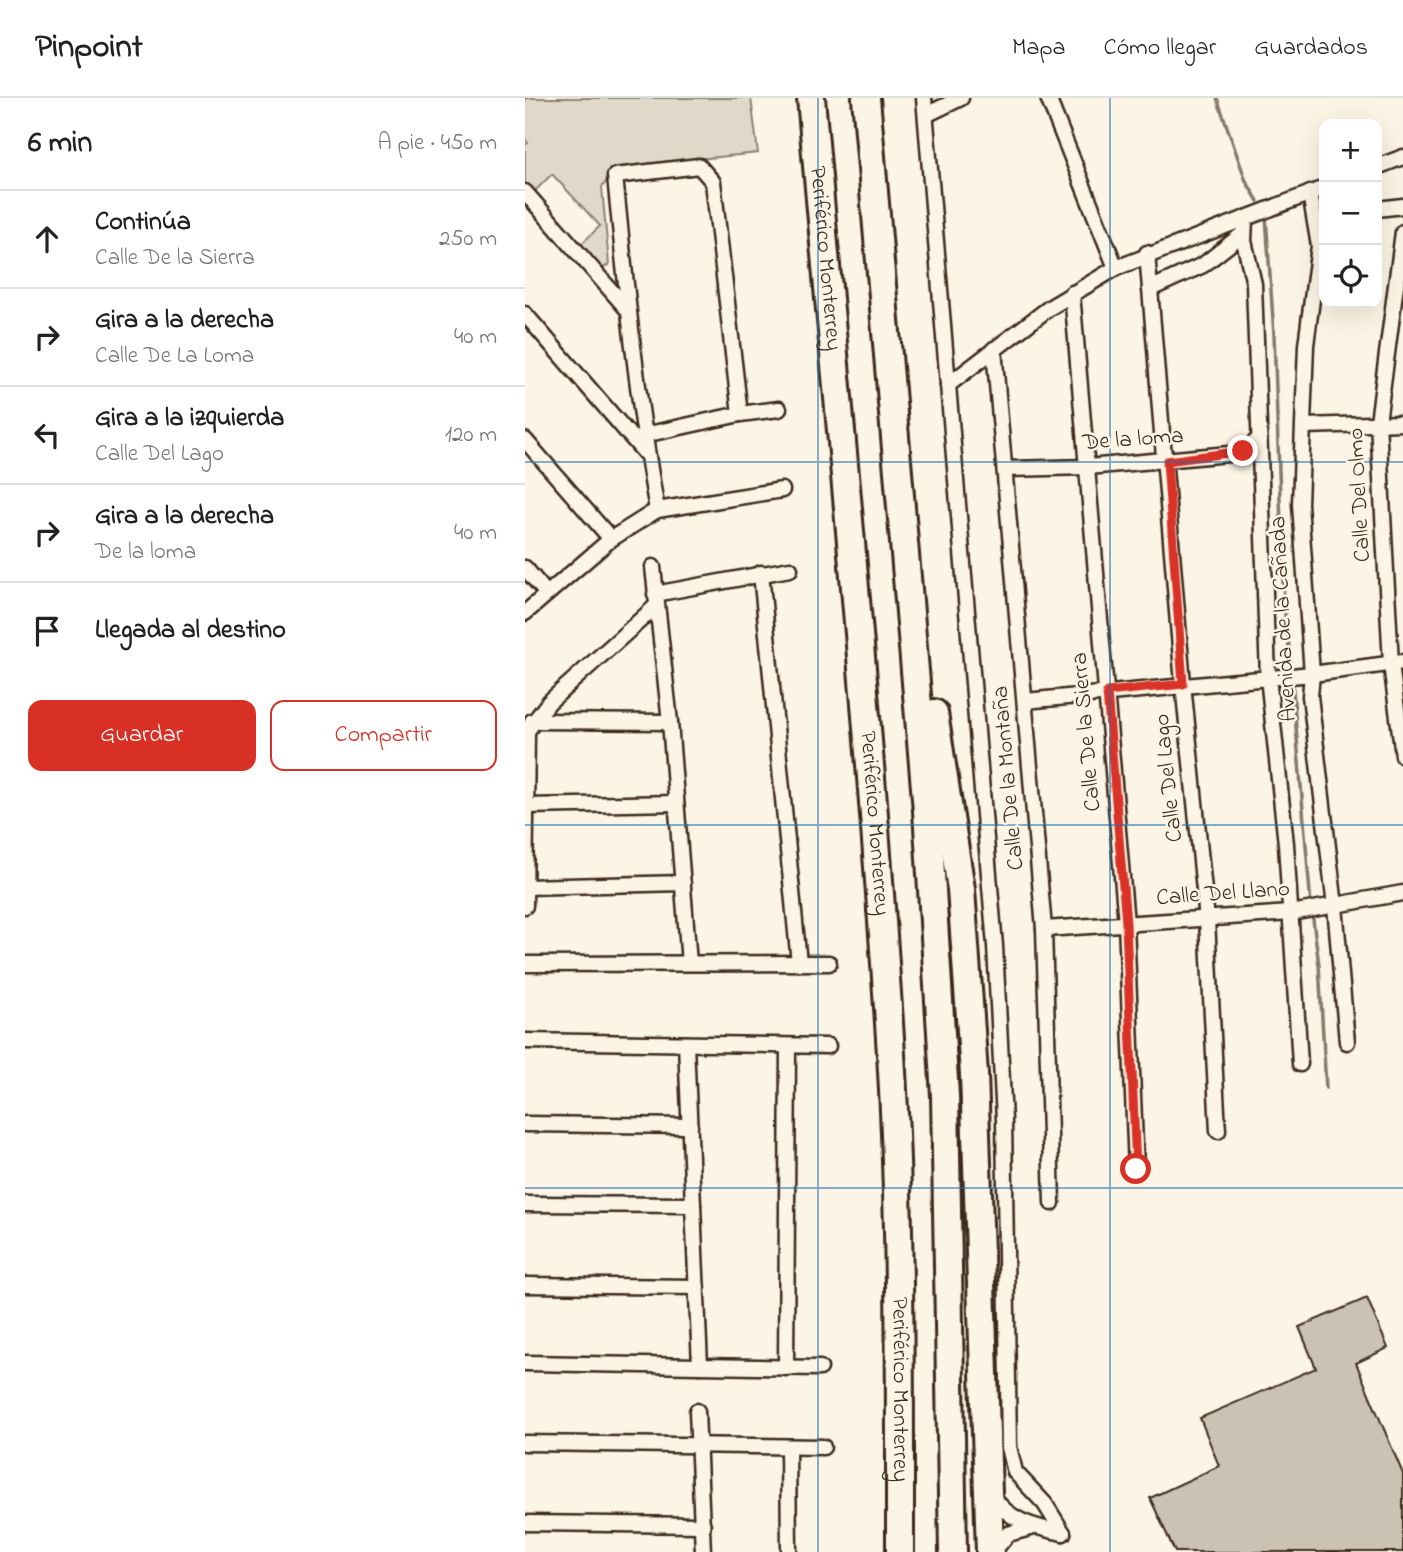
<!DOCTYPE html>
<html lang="es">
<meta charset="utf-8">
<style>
:root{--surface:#fff;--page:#f2f2f2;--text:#222;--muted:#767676;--line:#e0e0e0;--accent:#d93025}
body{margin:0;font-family:"Indie Flower",sans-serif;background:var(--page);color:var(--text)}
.controls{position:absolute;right:21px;top:21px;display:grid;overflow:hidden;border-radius:14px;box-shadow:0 7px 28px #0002}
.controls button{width:63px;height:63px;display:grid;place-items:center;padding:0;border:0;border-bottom:2px solid var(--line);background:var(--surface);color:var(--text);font:35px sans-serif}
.stop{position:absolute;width:21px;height:21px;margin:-16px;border:5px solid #d93025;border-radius:50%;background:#fff}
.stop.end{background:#d93025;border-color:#fff;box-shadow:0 2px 7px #0008}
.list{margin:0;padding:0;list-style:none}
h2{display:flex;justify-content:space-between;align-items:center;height:91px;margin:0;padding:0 28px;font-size:30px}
h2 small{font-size:23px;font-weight:400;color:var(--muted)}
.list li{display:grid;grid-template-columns:46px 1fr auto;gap:21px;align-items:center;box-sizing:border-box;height:98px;padding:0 28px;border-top:2px solid var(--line)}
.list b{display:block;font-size:26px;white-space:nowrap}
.list p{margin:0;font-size:23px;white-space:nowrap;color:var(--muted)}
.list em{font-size:23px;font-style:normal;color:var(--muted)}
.actions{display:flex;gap:14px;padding:21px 28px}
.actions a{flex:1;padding:16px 0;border:2px solid var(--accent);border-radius:14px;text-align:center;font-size:24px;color:var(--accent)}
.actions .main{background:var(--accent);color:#fff}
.icon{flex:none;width:38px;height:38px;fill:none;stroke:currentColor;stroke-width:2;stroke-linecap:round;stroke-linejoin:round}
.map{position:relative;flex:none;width:878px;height:1454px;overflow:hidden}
header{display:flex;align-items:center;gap:42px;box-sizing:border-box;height:98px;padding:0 35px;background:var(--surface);border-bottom:2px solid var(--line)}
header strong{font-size:33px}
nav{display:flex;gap:38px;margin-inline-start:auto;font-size:24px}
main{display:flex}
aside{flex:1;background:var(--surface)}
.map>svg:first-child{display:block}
.green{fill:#e0d8c8;stroke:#8e8173;stroke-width:2}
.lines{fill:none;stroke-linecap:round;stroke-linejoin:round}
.stream{stroke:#85796b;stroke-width:3.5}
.building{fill:#ccc2b3;stroke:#3b2a1e;stroke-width:2}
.street-casing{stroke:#3b2a1e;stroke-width:19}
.highway-casing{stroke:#3b2a1e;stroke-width:32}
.street{stroke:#fcf5e5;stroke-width:14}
.highway{stroke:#fcf5e5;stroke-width:26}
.route{stroke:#d93025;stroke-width:9}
.grid{fill:none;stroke:#1f6fb2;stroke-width:2;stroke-opacity:0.55}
.labels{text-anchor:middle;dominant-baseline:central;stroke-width:5;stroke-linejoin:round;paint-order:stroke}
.street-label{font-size:23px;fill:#3b2a1e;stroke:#fcf5e5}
</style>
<header>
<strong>Pinpoint</strong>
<nav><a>Mapa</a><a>Cómo llegar</a><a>Guardados</a></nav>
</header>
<main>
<aside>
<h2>6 min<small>A pie · 450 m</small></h2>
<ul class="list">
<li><svg class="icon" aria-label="ahead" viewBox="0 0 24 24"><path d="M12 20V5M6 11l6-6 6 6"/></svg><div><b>Continúa</b><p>Calle De la Sierra</p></div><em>250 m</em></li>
<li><svg class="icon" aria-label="right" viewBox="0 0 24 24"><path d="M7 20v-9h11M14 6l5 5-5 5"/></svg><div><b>Gira a la derecha</b><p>Calle De La Loma</p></div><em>40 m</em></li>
<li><svg class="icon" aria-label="left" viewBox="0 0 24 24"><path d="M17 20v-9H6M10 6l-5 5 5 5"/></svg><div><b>Gira a la izquierda</b><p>Calle Del Lago</p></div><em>120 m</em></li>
<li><svg class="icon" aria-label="right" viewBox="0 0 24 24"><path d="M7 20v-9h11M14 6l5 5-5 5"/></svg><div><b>Gira a la derecha</b><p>De la loma</p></div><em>40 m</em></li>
<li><svg class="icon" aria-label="arrive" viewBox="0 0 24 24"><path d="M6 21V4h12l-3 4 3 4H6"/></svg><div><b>Llegada al destino</b></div></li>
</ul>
<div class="actions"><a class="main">Guardar</a><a>Compartir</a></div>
</aside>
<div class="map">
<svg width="878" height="1454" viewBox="0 0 878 1454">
<rect width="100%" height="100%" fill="#fcf5e5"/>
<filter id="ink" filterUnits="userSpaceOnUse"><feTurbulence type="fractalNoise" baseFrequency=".0143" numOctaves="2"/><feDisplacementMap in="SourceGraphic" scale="14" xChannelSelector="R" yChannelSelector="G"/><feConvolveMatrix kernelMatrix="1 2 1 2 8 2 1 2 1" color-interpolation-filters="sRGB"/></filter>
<g filter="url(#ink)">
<path class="green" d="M0,0h226l7,55 -141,14 -15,20 7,78 -10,5 -20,-24 21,-20 -48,-52 -20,20 -7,-8v-41l3,-2 -3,-4z"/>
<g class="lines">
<g class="stream">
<path d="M692,0l29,83 12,20"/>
<path d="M741,118l8,119 10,272 8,64"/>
<path d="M767,581l19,226"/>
<path d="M787,814l7,53 7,123"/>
</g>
</g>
<path class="building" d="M842,1200l21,50 -32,15 47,111v78h-228l-25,-54 69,-32 -19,-48 116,-50 -17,-41z"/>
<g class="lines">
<g class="street-casing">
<g id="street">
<path d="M399,0l71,848 9,174 5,327 6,25 30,32 18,29"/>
<path d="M523,0l68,170"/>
<path d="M401,17l35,-17"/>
<path d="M852,69l26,-10"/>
<path d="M0,94l103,118"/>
<path d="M785,95l9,53 -13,99 -6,159 12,170 -2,22 25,210 12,136"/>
<path d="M852,111l26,-3"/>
<path d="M720,120l-1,23 10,43 14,393 18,167 14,220"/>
<path d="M878,134l-25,190 13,242 12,92"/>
<path d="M622,155l36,431 24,236 11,211"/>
<path d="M625,191l53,-24 41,-32"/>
<path d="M547,195l54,630 10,246"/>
<path d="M0,216l120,139"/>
<path d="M469,251l50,580 8,274"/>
<path d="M423,287l101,-77 67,-40 208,-80"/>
<path d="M215,316l39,-5"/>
<path d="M779,328l99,-3"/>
<path d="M0,342l86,99"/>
<path d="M480,371l83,-2 141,-13 14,-3 16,-12"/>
<path d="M132,412l125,-20"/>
<path d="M128,469l17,155 19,241"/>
<path d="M0,470l22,26"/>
<path d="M236,475l38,390"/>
<path d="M130,496l135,-25"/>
<path d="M0,515l86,-74 46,-29c-20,-111 -31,-222 -42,-334l84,-10 14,16 27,232 -96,21"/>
<path d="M500,603l287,-27 91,-12"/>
<path d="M7,623l138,1"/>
<path d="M1,708l150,-3"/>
<path d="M0,789l158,-4"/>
<path d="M0,808l2,-175 22,-29 106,-95"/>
<path d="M519,831l247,-16 112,-20"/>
<path d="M0,866l304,-1"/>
<path d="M0,943l303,5"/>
<path d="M161,946l14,322"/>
<path d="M0,1026l165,2"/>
<path d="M0,1106l168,1"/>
<path d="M0,1187l172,2"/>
<path d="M0,1265l295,5"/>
<path d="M261,1270l2,-322"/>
<path d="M172,1313l6,141"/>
<path d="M0,1345l298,4"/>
<path d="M263,1349l1,105"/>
<path d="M466,1396c17,27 42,33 72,39"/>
<path d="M0,1425l178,2"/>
<path d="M468,1454l15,-18 26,-7"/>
</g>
</g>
<g class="highway-casing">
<g id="highway">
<path id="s1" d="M286,0c28,319 60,637 80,956 10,166 9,332 9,498"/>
<path d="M341,0l61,713 18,285 8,456"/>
<path d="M409,615l27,176 13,185 16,478"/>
</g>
</g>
<use href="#street" class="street"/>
<use href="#highway" class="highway"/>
</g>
</g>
<g class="lines" filter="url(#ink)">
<path class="route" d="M611,1071l-10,-246 -19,-231 76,-8 -16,-223 76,-10"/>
</g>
<path class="grid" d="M293,0v1454M585,0v1454M0,364h878M0,727h878M0,1090h878"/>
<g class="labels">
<g class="street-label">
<text stroke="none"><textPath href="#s1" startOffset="161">Periférico Monterrey</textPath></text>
<text transform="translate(608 342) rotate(-4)">De la loma</text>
<text transform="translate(835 397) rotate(-93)">Calle Del Olmo</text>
<text transform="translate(759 521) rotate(-93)">Avenida de la Cañada</text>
<text transform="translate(562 634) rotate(-95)">Calle De la Sierra</text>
<text transform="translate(484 680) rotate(-95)">Calle De la Montaña</text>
<text transform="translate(644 680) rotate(-96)">Calle Del Lago</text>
<text stroke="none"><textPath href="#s1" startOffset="728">Periférico Monterrey</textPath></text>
<text transform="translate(698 796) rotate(-4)">Calle Del Llano</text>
<text stroke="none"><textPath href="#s1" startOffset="1295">Periférico Monterrey</textPath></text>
</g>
</g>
</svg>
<div class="controls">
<button>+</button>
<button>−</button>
<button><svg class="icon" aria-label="locate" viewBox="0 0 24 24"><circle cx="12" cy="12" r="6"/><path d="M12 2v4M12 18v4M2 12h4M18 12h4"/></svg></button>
</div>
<div class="stop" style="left:611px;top:1071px"></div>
<div class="stop end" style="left:718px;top:353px"></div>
</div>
</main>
